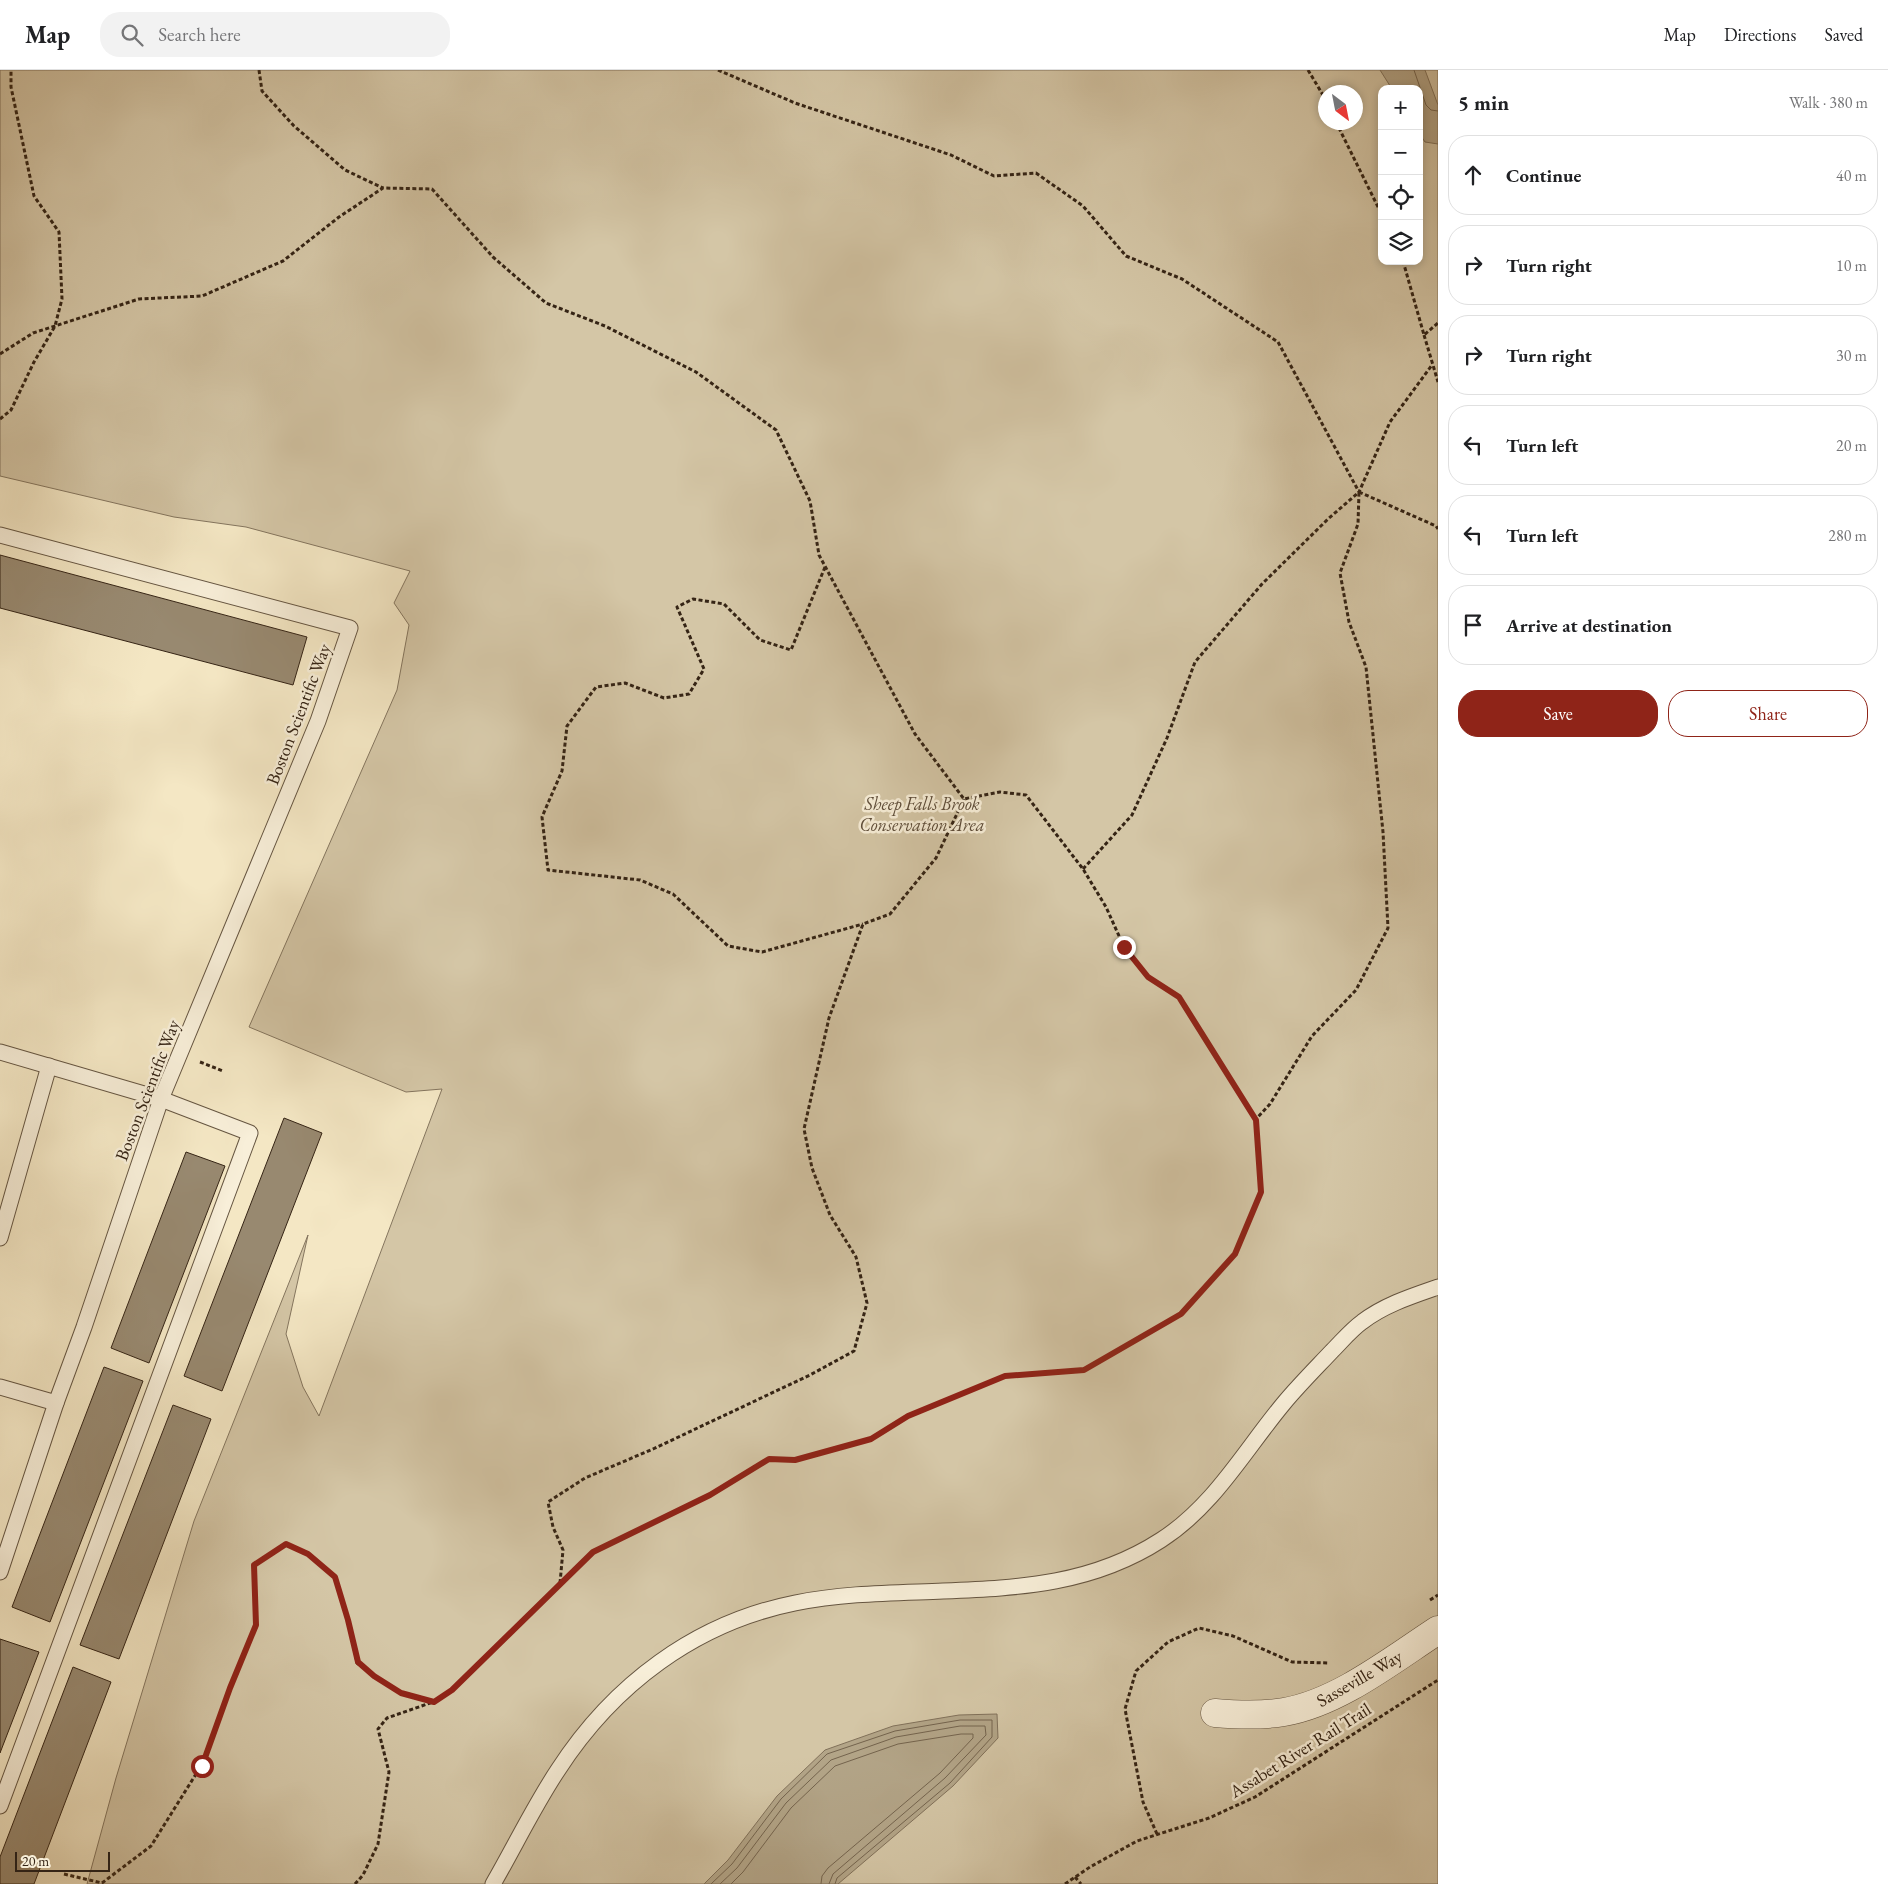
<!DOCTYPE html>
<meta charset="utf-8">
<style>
:root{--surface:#fff;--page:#f2f2f2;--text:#202124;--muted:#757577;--line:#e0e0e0;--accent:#8f2418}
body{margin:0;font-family:"EB Garamond",serif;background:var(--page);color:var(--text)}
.controls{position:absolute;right:15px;top:15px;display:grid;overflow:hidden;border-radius:10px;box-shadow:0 2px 8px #0003}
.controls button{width:45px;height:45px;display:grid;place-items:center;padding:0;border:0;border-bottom:1px solid var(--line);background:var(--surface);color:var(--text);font:25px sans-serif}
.compass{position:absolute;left:1318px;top:15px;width:45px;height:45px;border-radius:50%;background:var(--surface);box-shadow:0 2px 8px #0003;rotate:148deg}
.scale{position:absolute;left:15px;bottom:12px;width:95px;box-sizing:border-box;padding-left:5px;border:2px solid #352415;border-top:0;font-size:14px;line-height:18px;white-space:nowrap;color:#352415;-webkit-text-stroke:4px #f8efd9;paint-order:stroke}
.stop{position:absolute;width:15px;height:15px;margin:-11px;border:4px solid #8f2418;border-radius:50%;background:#fff}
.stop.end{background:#8f2418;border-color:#fff;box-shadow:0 1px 5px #0008}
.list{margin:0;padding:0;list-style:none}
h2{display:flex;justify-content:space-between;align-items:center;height:65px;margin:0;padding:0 20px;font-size:21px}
h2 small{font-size:16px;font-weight:400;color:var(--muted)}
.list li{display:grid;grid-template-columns:32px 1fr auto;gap:15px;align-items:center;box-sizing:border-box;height:80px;margin:0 10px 10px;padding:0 10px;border:1px solid var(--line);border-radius:20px}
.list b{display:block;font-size:19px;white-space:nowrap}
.list em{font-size:16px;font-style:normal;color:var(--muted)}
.actions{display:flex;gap:10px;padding:15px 20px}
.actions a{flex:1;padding:11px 0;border:1px solid var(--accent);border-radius:20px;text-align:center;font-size:18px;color:var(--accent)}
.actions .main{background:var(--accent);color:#fff}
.icon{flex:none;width:28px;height:28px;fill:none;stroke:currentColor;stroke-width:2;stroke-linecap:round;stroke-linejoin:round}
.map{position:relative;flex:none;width:1438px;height:1814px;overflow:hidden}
header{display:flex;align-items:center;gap:30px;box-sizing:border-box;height:70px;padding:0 25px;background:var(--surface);border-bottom:1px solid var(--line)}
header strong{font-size:24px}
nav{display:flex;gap:28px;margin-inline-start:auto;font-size:18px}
.search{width:350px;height:45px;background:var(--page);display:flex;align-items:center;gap:12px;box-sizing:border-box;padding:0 18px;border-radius:20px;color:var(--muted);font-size:19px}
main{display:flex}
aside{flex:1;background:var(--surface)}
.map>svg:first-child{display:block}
.green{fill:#d4c6a6;stroke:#84755e;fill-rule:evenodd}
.water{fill:#b3a588;stroke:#81715a}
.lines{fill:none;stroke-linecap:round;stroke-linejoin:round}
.shore{stroke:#74644e;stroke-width:1}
.building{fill:#988970;stroke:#352415}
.service-casing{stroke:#655541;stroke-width:17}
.minor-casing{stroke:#655541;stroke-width:29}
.path{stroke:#352415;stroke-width:3;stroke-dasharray:4 2.5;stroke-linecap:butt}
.service{stroke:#f8efd9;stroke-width:15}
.minor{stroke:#f8efd9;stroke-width:28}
.route{stroke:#8f2418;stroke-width:6}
.labels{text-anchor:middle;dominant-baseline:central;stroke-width:5;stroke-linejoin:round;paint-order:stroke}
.street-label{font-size:18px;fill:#352415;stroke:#f8efd9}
.park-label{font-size:18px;font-style:italic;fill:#5d4c39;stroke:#f8efd9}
</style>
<header>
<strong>Map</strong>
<div class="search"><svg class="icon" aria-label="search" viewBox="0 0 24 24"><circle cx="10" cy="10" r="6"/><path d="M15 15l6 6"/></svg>Search here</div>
<nav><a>Map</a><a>Directions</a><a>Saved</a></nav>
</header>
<main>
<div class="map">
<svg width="1438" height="1814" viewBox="0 0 1438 1814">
<rect width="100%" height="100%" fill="#f4e7c4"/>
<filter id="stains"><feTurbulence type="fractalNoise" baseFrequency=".004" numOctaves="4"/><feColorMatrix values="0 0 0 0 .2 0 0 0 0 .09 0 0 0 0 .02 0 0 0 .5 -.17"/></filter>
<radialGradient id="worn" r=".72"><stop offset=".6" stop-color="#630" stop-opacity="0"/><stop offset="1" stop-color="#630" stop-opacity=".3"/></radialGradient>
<path class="green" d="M0,0h1438v1814h-1351l29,-106 78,-257 114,-286 -22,99 17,53 16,29 123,-327 -36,3 -157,-65 148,-337 12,-65 -15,-22 16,-32 -164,-44 -72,-10 -174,-41zM1382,19h37v172h-37zM1326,22h30v30h-30z"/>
<g class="water">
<path d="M1380,0h45l13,35v39l-13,-2 -6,-9v-44h-27z"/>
<path d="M997,1644l1,24 -45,48 -115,98h-134l24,-24 49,-64 48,-46 68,-24 66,-11z"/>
</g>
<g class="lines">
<g class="shore">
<path d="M1414,0l12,35 5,5 7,1"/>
<path d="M711,1814l21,-20 49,-65 46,-45 68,-23 65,-11h32v17l-42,46 -113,95 -2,6"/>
<path d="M720,1814l17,-16 49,-65 45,-43 65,-23 64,-11h25l1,9 -41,43 -112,96 -4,10"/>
<path d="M731,1814l12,-12 48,-64 44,-42 63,-22 63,-10h12v4l-33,35 -112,95 -6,8 -1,8"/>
</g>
</g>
<g class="building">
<path d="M0,485l307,82 -14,48 -293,-77z"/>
<path d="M284,1048l38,15 -100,258 -38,-15z"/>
<path d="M186,1082l39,14 -76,197 -38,-15z"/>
<path d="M104,1297l39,14 -93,241 -38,-15z"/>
<path d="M173,1335l38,14 -92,240 -39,-14z"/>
<path d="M0,1569l39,13 -39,101z"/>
<path d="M73,1597l38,15 -77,202h-34v-27z"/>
</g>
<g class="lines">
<g class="service-casing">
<g id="service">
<path d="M0,465l350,93 -32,93 -157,378 -77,228 -28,76 -56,169"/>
<path d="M0,982l161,47 89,34 -250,673"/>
<path d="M0,1168l49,-172"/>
<path d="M0,1317l56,16"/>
<path d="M493,1814c22,-38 41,-78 65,-114 55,-85 137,-147 237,-167 49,-10 99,-10 148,-12 78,-3 150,-7 218,-51 53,-34 83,-89 123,-137 15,-18 32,-35 48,-52 10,-10 19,-21 30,-29 22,-17 50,-26 76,-35"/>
</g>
</g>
<g class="minor-casing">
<path id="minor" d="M1215,1643c24,2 46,3 69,-1 54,-9 108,-52 154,-82"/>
</g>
<g class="path">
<path d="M259,0l3,21 32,35 51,44 38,18"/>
<path d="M718,0l77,33 156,52 43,21 42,-3 47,33 43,50 56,23 96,63 81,150 31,-70 42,-57"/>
<path d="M1308,0l18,30"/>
<path d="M1336,52l46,93"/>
<path d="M1403,191l21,74 14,-12"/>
<path d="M1424,265l14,47"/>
<path d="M0,284l33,-21 106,-34 63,-3 81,-35 56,-44 44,-29 49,1 61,68 53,46 59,23 91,46 80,58 34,71 9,54 96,179 49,65 36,-7 26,3 57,74 23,38 18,40 24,30 31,20 77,122"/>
<path d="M0,349l11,-9 23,-48 21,-36 7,-27 -3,-67 -25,-36 -23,-109v-17"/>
<path d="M1359,422l77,34 2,3"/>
<path d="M825,497l-34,83 -31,-10 -36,-36 -31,-5 -16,8 27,62 -15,25 -25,4 -39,-15 -29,4 -29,39 -5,45 -20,46 6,53 92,10 33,14 55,52 34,6 101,-28"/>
<path d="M1083,799l49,-54 35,-77 28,-76 67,-78 66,-65 31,-27"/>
<path d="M200,992l23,9"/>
<path d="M560,1513l3,-33 -10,-23 -5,-25 37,-24 68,-29 157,-74 44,-24 13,-48 -11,-46 -26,-42 -18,-47 -8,-39 25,-111 34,-94 27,-10 46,-56 28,-59"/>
<path d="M1430,1530l8,-5"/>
<path d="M1157,1764l-14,-32 -18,-93 11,-38 32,-29 31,-14 34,8 59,26 37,1"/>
<path d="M64,1804l38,9 49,-37 50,-80 29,-78 26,-63 -2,-60 32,-21 21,10 28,23 13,43 9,43 17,13 27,17 33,9 18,-12 141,-138 117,-57 59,-36 26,1 76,-21 37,-23 97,-40 79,-6 97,-56 54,-60 26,-63 -5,-72 14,-15 42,-68 44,-46 32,-62 -5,-96 -17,-165 -17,-45 -9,-49 18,-49 1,-32"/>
<path d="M1075,1807l6,7"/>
<path d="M355,1814l8,-9 15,-31 11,-72 -11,-43 9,-11 46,-16"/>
<path d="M1065,1814l25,-17 47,-26 72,-23 46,-21 183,-117"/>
</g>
<use href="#service" class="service"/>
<use href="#minor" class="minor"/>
</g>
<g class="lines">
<path class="route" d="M202,1696l28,-78 26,-63 -2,-60 32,-21 22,10 27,23 13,43 10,42 16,14 27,17 33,9 18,-12 141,-138 117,-57 59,-36 26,1 76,-21 37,-23 97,-40 79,-6 97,-56 54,-60 26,-62 -5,-72 -77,-123 -31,-20 -24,-30"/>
</g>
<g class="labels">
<g class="street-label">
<text transform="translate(298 644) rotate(-69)">Boston Scientific Way</text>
<text transform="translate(147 1020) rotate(-69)">Boston Scientific Way</text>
<text transform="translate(1359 1608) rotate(-30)">Sasseville Way</text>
<text transform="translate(1300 1680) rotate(-32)">Assabet River Rail Trail</text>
</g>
<g class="park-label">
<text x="922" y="733">Sheep Falls Brook<tspan x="922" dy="21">Conservation Area</tspan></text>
</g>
</g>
<rect width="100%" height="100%" filter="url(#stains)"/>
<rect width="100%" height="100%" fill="url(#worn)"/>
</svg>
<div class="controls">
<button>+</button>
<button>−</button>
<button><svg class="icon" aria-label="locate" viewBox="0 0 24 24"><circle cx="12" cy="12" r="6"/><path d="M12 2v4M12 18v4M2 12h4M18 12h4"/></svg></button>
<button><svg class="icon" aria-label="layers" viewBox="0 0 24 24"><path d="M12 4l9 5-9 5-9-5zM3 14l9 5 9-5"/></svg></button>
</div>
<svg class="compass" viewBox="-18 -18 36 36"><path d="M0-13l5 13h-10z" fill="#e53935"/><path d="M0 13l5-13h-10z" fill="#757577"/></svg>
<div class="scale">20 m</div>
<div class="stop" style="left:202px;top:1696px"></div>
<div class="stop end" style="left:1124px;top:877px"></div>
</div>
<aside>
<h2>5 min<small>Walk · 380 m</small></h2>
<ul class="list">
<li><svg class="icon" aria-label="ahead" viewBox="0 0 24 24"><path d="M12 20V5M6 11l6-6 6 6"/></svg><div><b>Continue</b></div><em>40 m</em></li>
<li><svg class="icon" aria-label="right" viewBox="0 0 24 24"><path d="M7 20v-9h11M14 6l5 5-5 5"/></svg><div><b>Turn right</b></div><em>10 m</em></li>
<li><svg class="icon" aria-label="right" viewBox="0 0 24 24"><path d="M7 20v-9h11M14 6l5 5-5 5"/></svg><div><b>Turn right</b></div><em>30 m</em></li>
<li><svg class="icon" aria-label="left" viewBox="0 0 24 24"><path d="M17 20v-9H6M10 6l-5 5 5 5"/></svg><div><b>Turn left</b></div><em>20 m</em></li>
<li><svg class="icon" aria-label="left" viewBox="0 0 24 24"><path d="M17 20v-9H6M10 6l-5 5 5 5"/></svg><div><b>Turn left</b></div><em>280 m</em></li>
<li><svg class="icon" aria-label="arrive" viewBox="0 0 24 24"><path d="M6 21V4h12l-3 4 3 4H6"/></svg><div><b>Arrive at destination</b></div></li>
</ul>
<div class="actions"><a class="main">Save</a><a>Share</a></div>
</aside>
</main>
